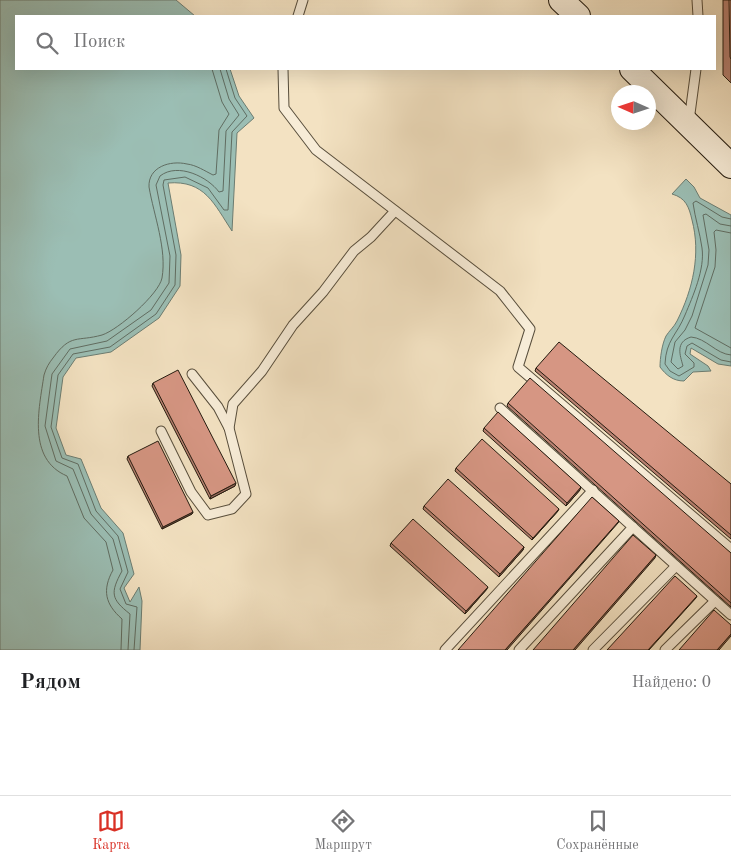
<!DOCTYPE html>
<html lang="ru">
<meta charset="utf-8">
<style>
:root{--surface:#fff;--page:#f6f6f6;--text:#202124;--muted:#757577;--line:#e0e0e0;--accent:#d93025}
body{margin:0;font-family:"Old Standard TT",serif;background:var(--page);color:var(--text)}
.compass{position:absolute;left:611px;top:85px;width:45px;height:45px;border-radius:50%;background:var(--surface);box-shadow:0 5px 20px #0002;rotate:273deg}
.list{margin:0;padding:0;list-style:none}
h2{display:flex;justify-content:space-between;align-items:center;height:65px;margin:0;padding:0 20px;font-size:21px}
h2 small{font-size:16px;font-weight:400;color:var(--muted)}
.icon{flex:none;width:28px;height:28px;fill:none;stroke:currentColor;stroke-width:2;stroke-linecap:round;stroke-linejoin:round}
.map{position:relative;flex:none;width:731px;height:650px;overflow:hidden}
.search{position:absolute;background:var(--surface);box-shadow:0 5px 20px #0002;left:15px;right:15px;top:15px;height:55px;display:flex;align-items:center;gap:12px;box-sizing:border-box;padding:0 18px;border-radius:0px;color:var(--muted);font-size:19px}
.sheet{height:145px;background:var(--surface)}
nav{display:flex;justify-content:space-around;align-items:center;box-sizing:border-box;height:70px;border-top:1px solid var(--line);background:var(--surface);font-size:14px;color:var(--muted)}
nav a{display:grid;justify-items:center;gap:2px}
nav .on{color:var(--accent)}
.map>svg:first-child{display:block}
.water{fill:#9bbeb4;stroke:#6c7d72}
.lines{fill:none;stroke-linecap:round;stroke-linejoin:round}
.shore{stroke:#606d62;stroke-width:1}
.lane-casing{stroke:#584e3c;stroke-width:11}
.secondary-casing{stroke:#251c10;stroke-width:26}
.lane{stroke:#f7ecd7;stroke-width:9}
.secondary{stroke:#f7ecd7;stroke-width:24}
.wall{fill:#b88171;stroke:#251c10}
.shaded-wall{fill:#96695c;stroke:#251c10}
.building{fill:#d69683;stroke:#251c10}
</style>
<div class="map">
<svg width="731" height="650" viewBox="0 0 731 650">
<rect width="100%" height="100%" fill="#f3e2c2"/>
<filter id="stains"><feTurbulence type="fractalNoise" baseFrequency=".004" numOctaves="4"/><feColorMatrix values="0 0 0 0 .2 0 0 0 0 .09 0 0 0 0 .02 0 0 0 .5 -.17"/></filter>
<radialGradient id="worn" r=".72"><stop offset=".6" stop-color="#630" stop-opacity="0"/><stop offset="1" stop-color="#630" stop-opacity=".3"/></radialGradient>
<g class="water">
<path d="M0,0h176l19,16h-179v53h214l9,27 15,22 -17,15 -5,98c-18,-27 -27,-51 -64,-48l13,72 -1,31 -21,32 -48,34 -35,6 -13,19 -7,51 10,27 15,4 20,49 22,25 11,41 -10,14 6,14 9,-15 3,14 -2,49h-140z"/>
<path d="M686,179l8,8 6,11 31,17v151l-13,-2 -27,-16 -1,6 18,12 3,5 -18,1 -9,9c-11,0 -18,-6 -24,-14 0,-9 2,-23 6,-31 3,-5 8,-9 11,-15 16,-32 24,-67 15,-101 -3,-13 -6,-22 -20,-26z"/>
</g>
<g class="lines">
<g class="shore">
<path d="M731,219l-9,-2 -26,-16 -3,2c2,15 7,30 9,45 3,21 -9,48 -17,67 -8,20 -19,25 -20,49l5,7 9,5 15,-9v-4l-9,-9 2,-8 5,-3 29,17 10,2"/>
<path d="M731,226l-11,-2 -14,-10 -3,1 6,35 -1,15 -16,51 -7,14 -10,12 -4,20 7,7 5,-3c-3,-11 -8,-24 8,-29 15,1 25,17 40,18"/>
<path d="M731,233l-15,-3 -2,2 2,18 -1,17 -20,61 36,20"/>
<path d="M121,650l1,-31c-17,-15 -20,-29 -9,-49l-7,-28 -22,-24 -17,-42c-40,-17 -28,-67 -23,-101 2,-7 5,-12 9,-17 18,-25 24,-16 49,-23 16,-5 57,-41 60,-57 5,-29 -8,-62 -13,-91 -1,-20 21,-27 38,-23 9,1 18,7 26,11l3,-1 3,-44 10,-16 -7,-12 -10,-33"/>
<path d="M128,650l2,-36c-19,-15 -20,-21 -8,-43l-9,-32 -22,-25 -18,-45 -17,-8 -11,-35 7,-52 18,-25 37,-8 44,-31 18,-27 1,-27 -14,-71 4,-9c18,-14 48,1 59,16l4,-1 3,-60 13,-16 -10,-16 -9,-30"/>
<path d="M134,650l3,-43 -11,-3 -6,-15 8,-17 -10,-36 -22,-25 -18,-47 -16,-6 -11,-31 7,-52 15,-21 37,-7 46,-33 19,-29 1,-30 -13,-70 1,-5 21,-3 23,11 16,22h4l4,-78 15,-16 -12,-18 -9,-29"/>
</g>
<g class="lane-casing">
<g id="lane">
<path d="M697,0l1,16"/>
<path d="M298,16l5,-16"/>
<path d="M283,69l1,39 32,42 184,141 30,38 -12,38 213,182"/>
<path d="M689,121l7,-52"/>
<path d="M192,374l26,33 11,21"/>
<path d="M500,408l231,207"/>
<path d="M161,431l30,61 17,23 24,-6 14,-15 -17,-66 4,-24 29,-33 31,-46 30,-33 31,-41 17,-14 24,-26"/>
<path d="M445,650l148,-160"/>
<path d="M519,650l114,-123"/>
<path d="M593,650l83,-84"/>
<path d="M665,650l50,-49"/>
</g>
</g>
<g class="secondary-casing">
<g id="secondary">
<path d="M561,0l17,16"/>
<path d="M632,69l99,97"/>
</g>
</g>
<use href="#lane" class="lane"/>
<use href="#secondary" class="secondary"/>
</g>
<g class="wall">
<path d="M723,0h8v83l-8,-8z"/>
<path d="M536,368l195,116v55l-196,-168z"/>
<path d="M153,383l82,103 -25,13 -58,-113z"/>
<path d="M508,403l223,150v54l-224,-201z"/>
<path d="M484,428l96,62 -14,16 -83,-75z"/>
<path d="M128,456l65,56 -1,2 -30,15 -35,-70z"/>
<path d="M456,468l102,43 -26,29 -77,-69z"/>
<path d="M424,506l100,41 -1,3 -24,27 -76,-68z"/>
<path d="M391,543l96,46 -22,25 -75,-68z"/>
</g>
<g class="shaded-wall">
<path d="M236,483l-1,3 -25,13 1,-3z"/>
<path d="M581,487l-1,3 -14,16 1,-3z"/>
<path d="M559,509l-1,2 -26,29 1,-2z"/>
<path d="M193,512l-1,2 -30,15 1,-2z"/>
<path d="M619,521l-1,2 -111,127h-2z"/>
<path d="M524,547l-1,3 -24,27 1,-3z"/>
<path d="M656,555l-1,3 -80,92h-2z"/>
<path d="M488,587l-1,2 -22,25 1,-3z"/>
<path d="M697,596l-1,2 -47,52h-1z"/>
<path d="M731,634v2l-12,14h-2z"/>
</g>
<g class="building">
<path d="M729,0h2v59l-1,-2z"/>
<path d="M559,342l172,142v51l-195,-167z"/>
<path d="M178,370l58,113 -25,13 -58,-113z"/>
<path d="M530,378l201,175v50l-223,-200z"/>
<path d="M498,412l83,75 -14,16 -83,-75z"/>
<path d="M482,439l77,70 -26,29 -77,-70z"/>
<path d="M158,441l35,71 -30,15 -35,-71z"/>
<path d="M448,479l76,68 -24,27 -76,-68z"/>
<path d="M592,497l27,24 -114,129h-47z"/>
<path d="M413,519l75,68 -22,24 -75,-68z"/>
<path d="M633,535l23,20 -83,95h-40z"/>
<path d="M675,576l22,20 -49,54h-41z"/>
<path d="M714,610l17,15v9l-14,16h-38z"/>
</g>
<rect width="100%" height="100%" filter="url(#stains)"/>
<rect width="100%" height="100%" fill="url(#worn)"/>
</svg>
<svg class="compass" viewBox="-18 -18 36 36"><path d="M0-13l5 13h-10z" fill="#e53935"/><path d="M0 13l5-13h-10z" fill="#757577"/></svg>
<div class="search"><svg class="icon" aria-label="search" viewBox="0 0 24 24"><circle cx="10" cy="10" r="6"/><path d="M15 15l6 6"/></svg>Поиск</div>
</div>
<section class="sheet">
<h2>Рядом<small>Найдено: 0</small></h2>
<ul class="list">
</ul>
</section>
<nav>
<a class="on"><svg class="icon" aria-label="map" viewBox="0 0 24 24"><path d="M3 6l6-2 6 2 6-2v14l-6 2-6-2-6 2zM9 4v14M15 6v14"/></svg>Карта</a>
<a><svg class="icon" aria-label="directions" viewBox="0 0 24 24"><path d="M12 3l9 9-9 9-9-9zM9 14v-3h6M13 9l2 2-2 2"/></svg>Маршрут</a>
<a><svg class="icon" aria-label="saved" viewBox="0 0 24 24"><path d="M7 4h10v16l-5-4-5 4z"/></svg>Сохранённые</a>
</nav>
